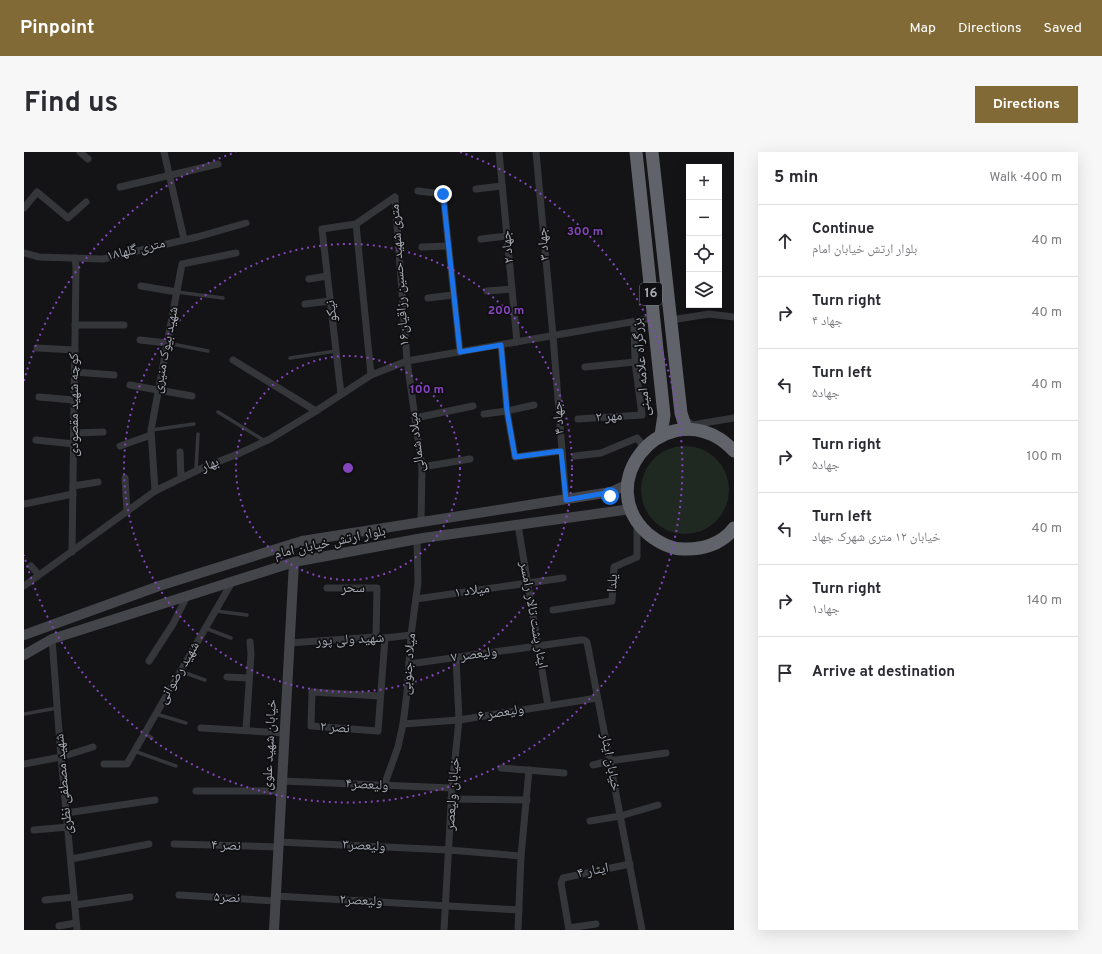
<!DOCTYPE html>
<meta charset="utf-8">
<style>
:root{--surface:#fff;--page:#f7f7f7;--text:#2b2b33;--muted:#7c7c81;--line:#e1e1e2;--accent:#816a35}
body{margin:0;font-family:Overpass,"Noto Naskh Arabic",sans-serif;background:var(--page);color:var(--text)}
.controls{position:absolute;right:12px;top:12px;display:grid;overflow:hidden;border-radius:0px;box-shadow:0 4px 16px #0002}
.controls button{width:36px;height:36px;display:grid;place-items:center;padding:0;border:0;border-bottom:1px solid var(--line);background:var(--surface);color:var(--text);font:20px sans-serif}
.stop{position:absolute;width:12px;height:12px;margin:-9px;border:3px solid #1a73e8;border-radius:50%;background:#fff}
.stop.end{background:#1a73e8;border-color:#fff;box-shadow:0 1px 4px #0008}
.list{margin:0;padding:0;list-style:none}
h2{display:flex;justify-content:space-between;align-items:center;height:52px;margin:0;padding:0 16px;font-size:17px}
h2 small{font-size:13px;font-weight:400;color:var(--muted)}
.list li{display:grid;grid-template-columns:26px 1fr auto;gap:12px;align-items:center;box-sizing:border-box;height:72px;padding:0 16px;border-top:1px solid var(--line)}
.list b{display:block;font-size:15px;white-space:nowrap}
.list p{margin:0;font-size:13px;white-space:nowrap;color:var(--muted)}
.list em{font-size:13px;font-style:normal;color:var(--muted)}
.icon{flex:none;width:22px;height:22px;fill:none;stroke:currentColor;stroke-width:2;stroke-linecap:round;stroke-linejoin:round}
.map{position:relative;flex:none;width:710px;height:778px;overflow:hidden;border-radius:0px}
header{display:flex;align-items:center;gap:24px;box-sizing:border-box;height:56px;padding:0 20px;background:var(--accent);color:#fff}
header strong{font-size:19px}
nav{display:flex;gap:22px;margin-inline-start:auto;font-size:14px}
.intro{display:flex;align-items:center;justify-content:space-between;box-sizing:border-box;height:96px;padding:0 24px}
h1{margin:0;font-size:28px}
.button{padding:10px 18px;border-radius:0px;background:var(--accent);color:#fff;font-size:14px;font-weight:700}
main{display:flex;gap:24px;padding:0 24px}
aside{flex:1;background:var(--surface);border-radius:0px;box-shadow:0 4px 16px #0002}
.map>svg:first-child{display:block}
.green{fill:#202822}
.lines{fill:none;stroke-linecap:round;stroke-linejoin:round}
.lane{stroke:#35363a;stroke-width:3.5}
.street{stroke:#35363a;stroke-width:7}
.secondary{stroke:#43454a;stroke-width:10}
.highway{stroke:#61636b;stroke-width:13}
.route{stroke:#1a73e8;stroke-width:5}
.ring{fill:none;stroke:#8445bd;stroke-width:2;stroke-dasharray:2 4}
.labels{text-anchor:middle;dominant-baseline:central;stroke-width:3.5;stroke-linejoin:round;paint-order:stroke}
.shield{fill:#0f0f11;stroke:#797c84;stroke-width:1}
.shield-label{font-size:13px;font-weight:bold;fill:#a6aab5}
.street-label{font-size:14px;fill:#a6aab5;stroke:#0f0f11}
.centre{fill:#8445bd;stroke:#0f0f11;stroke-width:2}
.ring-label{font-size:12px;text-anchor:middle;font-weight:bold;fill:#8445bd;stroke:#0f0f11;stroke-width:3.5;stroke-linejoin:round;paint-order:stroke}
</style>
<header>
<strong>Pinpoint</strong>
<nav><a>Map</a><a>Directions</a><a>Saved</a></nav>
</header>
<div class="intro"><h1>Find us</h1><a class="button">Directions</a></div>
<main>
<div class="map">
<svg width="710" height="778" viewBox="0 0 710 778">
<rect width="100%" height="100%" fill="#141416"/>
<circle class="green" cx="661" cy="338" r="44"/>
<g class="lines">
<g class="lane">
<path d="M153,140l46,6"/>
<path d="M143,191l41,8"/>
<path d="M266,206l46,-7"/>
<path d="M194,260l47,29"/>
<path d="M127,278l43,-6"/>
<path d="M172,318l2,-36"/>
<path d="M192,459l31,4"/>
<path d="M181,476l26,10"/>
<path d="M156,519l25,9"/>
<path d="M0,562l33,-6"/>
<path d="M132,562l30,9"/>
<path d="M120,581l8,5"/>
<path d="M110,599l42,15"/>
</g>
<g class="street">
<path d="M56,0l8,7"/>
<path d="M140,0l20,87"/>
<path d="M475,0l18,190"/>
<path d="M512,0l17,184 13,164"/>
<path d="M96,35l98,-23"/>
<path d="M452,37l26,-3"/>
<path d="M394,39l25,3 17,158"/>
<path d="M0,56l13,-16 31,26 18,-16"/>
<path d="M332,72l15,151"/>
<path d="M457,87l26,-3"/>
<path d="M398,95l26,-1"/>
<path d="M0,101l15,4 64,2 94,-22 49,-14"/>
<path d="M285,127l18,-3"/>
<path d="M117,134l36,6"/>
<path d="M463,139l25,-2"/>
<path d="M404,146l25,-3"/>
<path d="M281,152l25,-3"/>
<path d="M647,168l38,-6 25,3"/>
<path d="M51,173h49"/>
<path d="M116,188l27,3"/>
<path d="M477,193l6,66 8,46 46,-6"/>
<path d="M13,196l38,2"/>
<path d="M209,208l83,51"/>
<path d="M561,215l50,-5"/>
<path d="M51,220l39,3"/>
<path d="M106,233l62,11"/>
<path d="M317,242l-19,-165 34,-5 39,-27 12,164 15,106 -1,56"/>
<path d="M15,245l35,3"/>
<path d="M460,262l23,-3 27,-6"/>
<path d="M391,266l58,-12"/>
<path d="M554,267l64,-4 -7,-53 -1,-40"/>
<path d="M666,271l2,2 42,-7"/>
<path d="M50,281l29,-1"/>
<path d="M12,288l38,4"/>
<path d="M96,294l31,-11"/>
<path d="M156,300l1,26"/>
<path d="M551,304l26,-3 36,-15 8,10"/>
<path d="M398,315l48,-8"/>
<path d="M101,326l2,34"/>
<path d="M49,334l25,-4"/>
<path d="M131,339l-4,-61 31,-166 54,-11"/>
<path d="M0,352l49,-10"/>
<path d="M494,373l30,181"/>
<path d="M48,400l4,-284 -1,-10"/>
<path d="M7,414l7,8"/>
<path d="M0,434l131,-95 45,-22 40,-16 30,-14 46,-28 55,-36 36,-14 247,-43"/>
<path d="M303,436h50l-1,49"/>
<path d="M392,447l147,-21"/>
<path d="M529,458l59,-9 2,-34 23,-10v-35"/>
<path d="M28,487l8,106 17,185"/>
<path d="M265,491l87,-6 9,1 26,-3"/>
<path d="M125,509l24,-37 14,-28"/>
<path d="M385,512l171,-24h4l3,2 55,288"/>
<path d="M203,525l22,1"/>
<path d="M356,544l-68,-4 -1,34 67,5 7,-93"/>
<path d="M379,572l56,-4 138,-22"/>
<path d="M177,576l83,5"/>
<path d="M222,578l5,-76 -1,-12"/>
<path d="M0,612l37,-7 32,-10"/>
<path d="M80,612h23l105,-182"/>
<path d="M569,613l16,-4 57,-8"/>
<path d="M477,616l63,5"/>
<path d="M258,629l170,7"/>
<path d="M360,634l14,-39 5,-23 4,-31 4,-58 7,-52 -1,-44"/>
<path d="M172,639h85"/>
<path d="M427,647l76,1"/>
<path d="M42,661l89,-13"/>
<path d="M566,669l30,-5 38,-11"/>
<path d="M10,678l34,-3"/>
<path d="M255,690l170,8 72,6"/>
<path d="M150,692l104,3"/>
<path d="M47,707l78,-15"/>
<path d="M155,743l96,6"/>
<path d="M252,744l243,14"/>
<path d="M21,748l29,-3"/>
<path d="M51,753l55,-8"/>
<path d="M35,774l17,-3"/>
<path d="M545,776l27,-4"/>
<path d="M420,778l8,-142 7,-68 -3,-62"/>
<path d="M494,778l3,-74 8,-86"/>
<path d="M545,778l-8,-47 2,-5 67,-14"/>
</g>
<g class="secondary">
<path d="M0,483l135,-49 143,-45 309,-49 17,-8"/>
<path d="M0,503l28,-16 242,-77 129,-24 208,-29"/>
<path d="M250,778l20,-368"/>
</g>
<g class="highway">
<path d="M612,0l28,263 -3,20"/>
<path d="M628,0l29,261 5,16"/>
<path d="M710,299c-4,-4 -9,-9 -14,-12 -62,-38 -127,46 -72,95 10,8 22,15 35,15 19,1 39,-5 51,-21"/>
</g>
</g>
<g class="lines">
<path class="route" d="M419,42l17,158 41,-7 6,66 8,46 46,-6 5,49 40,-7 4,3"/>
</g>
<g class="ring">
<circle cx="324" cy="316" r="112"/>
<circle cx="324" cy="316" r="224"/>
<path d="M0 229A335 335 0 0 1 212 0M436 0A335 335 0 1 1 0 403"/>
</g>
<g class="labels">
<rect class="shield" x="616" y="131" width="22" height="22" rx="3"/>
<g class="shield-label">
<text x="627" y="142">16</text>
</g>
<g class="street-label">
<text transform="translate(520 92) rotate(-95)">جهاد ۳</text>
<text transform="translate(484 95) rotate(-96)">جهاد ۲</text>
<text transform="translate(112 98) rotate(-13)">۱۸متری گلها</text>
<text transform="translate(376 123) rotate(-94)">۱۶متری شهید حسین رزاقیان</text>
<text transform="translate(308 159) rotate(-97)">نیکو</text>
<text transform="translate(142 198) rotate(-79)">شهید بیوک منیری</text>
<text transform="translate(618 215) rotate(-95)">بزرگراه علامه امینی</text>
<text transform="translate(50 253) rotate(-90)">کوچه شهید مقصودی</text>
<text transform="translate(585 265) rotate(-4)">مهر ۲</text>
<text transform="translate(535 266) rotate(-94)">جهاد ۴</text>
<text transform="translate(393 290) rotate(-97)">میلاد شمالی</text>
<text transform="translate(186 313) rotate(-23)">بهار</text>
<text transform="translate(306 391) rotate(-12)">بلوار ارتش خیابان امام</text>
<text transform="translate(589 431) rotate(-87)">یلدا</text>
<text x="329" y="436">سحر</text>
<text transform="translate(448 439) rotate(-8)">میلاد ۱</text>
<text transform="translate(509 463) rotate(80)">ایثار پشت تالار رامسر</text>
<text transform="translate(326 488) rotate(-3)">شهید ولی پور</text>
<text transform="translate(450 503) rotate(-8)">ولیعصر ۷</text>
<text transform="translate(385 512) rotate(-85)">میلاد جنوبی</text>
<text transform="translate(155 521) rotate(-60)">شهید رضوانی</text>
<text transform="translate(477 561) rotate(-9)">ولیعصر ۶</text>
<text transform="translate(311 576) rotate(4)">نصر ۲</text>
<text transform="translate(246 593) rotate(-87)">خیابان شهید علوی</text>
<text transform="translate(586 610) rotate(79)">خیابان ایثار</text>
<text transform="translate(40 632) rotate(-95)">شهید مصطفی نظری</text>
<text transform="translate(343 633) rotate(3)">ولیعصر۴</text>
<text transform="translate(429 642) rotate(-86)">خیابان ولیعصر</text>
<text transform="translate(202 694) rotate(2)">نصر ۴</text>
<text transform="translate(340 694) rotate(3)">ولیعصر۳</text>
<text transform="translate(569 719) rotate(-11)">ایثار ۴</text>
<text transform="translate(203 746) rotate(3)">نصر۵</text>
<text transform="translate(337 749) rotate(3)">ولیعصر۲</text>
</g>
</g>
<circle cx="324" cy="316" r="6" class="centre"/>
<g class="ring-label">
<text x="561" y="83">300 m</text>
<text x="482" y="162">200 m</text>
<text x="403" y="241">100 m</text>
</g>
</svg>
<div class="controls">
<button>+</button>
<button>−</button>
<button><svg class="icon" aria-label="locate" viewBox="0 0 24 24"><circle cx="12" cy="12" r="6"/><path d="M12 2v4M12 18v4M2 12h4M18 12h4"/></svg></button>
<button><svg class="icon" aria-label="layers" viewBox="0 0 24 24"><path d="M12 4l9 5-9 5-9-5zM3 14l9 5 9-5"/></svg></button>
</div>
<div class="stop" style="left:586px;top:344px"></div>
<div class="stop end" style="left:419px;top:42px"></div>
</div>
<aside>
<h2>5 min<small>Walk · 400 m</small></h2>
<ul class="list">
<li><svg class="icon" aria-label="ahead" viewBox="0 0 24 24"><path d="M12 20V5M6 11l6-6 6 6"/></svg><div><b>Continue</b><p>بلوار ارتش خیابان امام</p></div><em>40 m</em></li>
<li><svg class="icon" aria-label="right" viewBox="0 0 24 24"><path d="M7 20v-9h11M14 6l5 5-5 5"/></svg><div><b>Turn right</b><p>جهاد ۴</p></div><em>40 m</em></li>
<li><svg class="icon" aria-label="left" viewBox="0 0 24 24"><path d="M17 20v-9H6M10 6l-5 5 5 5"/></svg><div><b>Turn left</b><p>جهاد۵</p></div><em>40 m</em></li>
<li><svg class="icon" aria-label="right" viewBox="0 0 24 24"><path d="M7 20v-9h11M14 6l5 5-5 5"/></svg><div><b>Turn right</b><p>جهاد۵</p></div><em>100 m</em></li>
<li><svg class="icon" aria-label="left" viewBox="0 0 24 24"><path d="M17 20v-9H6M10 6l-5 5 5 5"/></svg><div><b>Turn left</b><p>خیابان ۱۲ متری شهرک جهاد</p></div><em>40 m</em></li>
<li><svg class="icon" aria-label="right" viewBox="0 0 24 24"><path d="M7 20v-9h11M14 6l5 5-5 5"/></svg><div><b>Turn right</b><p>جهاد۱</p></div><em>140 m</em></li>
<li><svg class="icon" aria-label="arrive" viewBox="0 0 24 24"><path d="M6 21V4h12l-3 4 3 4H6"/></svg><div><b>Arrive at destination</b></div></li>
</ul>
</aside>
</main>
